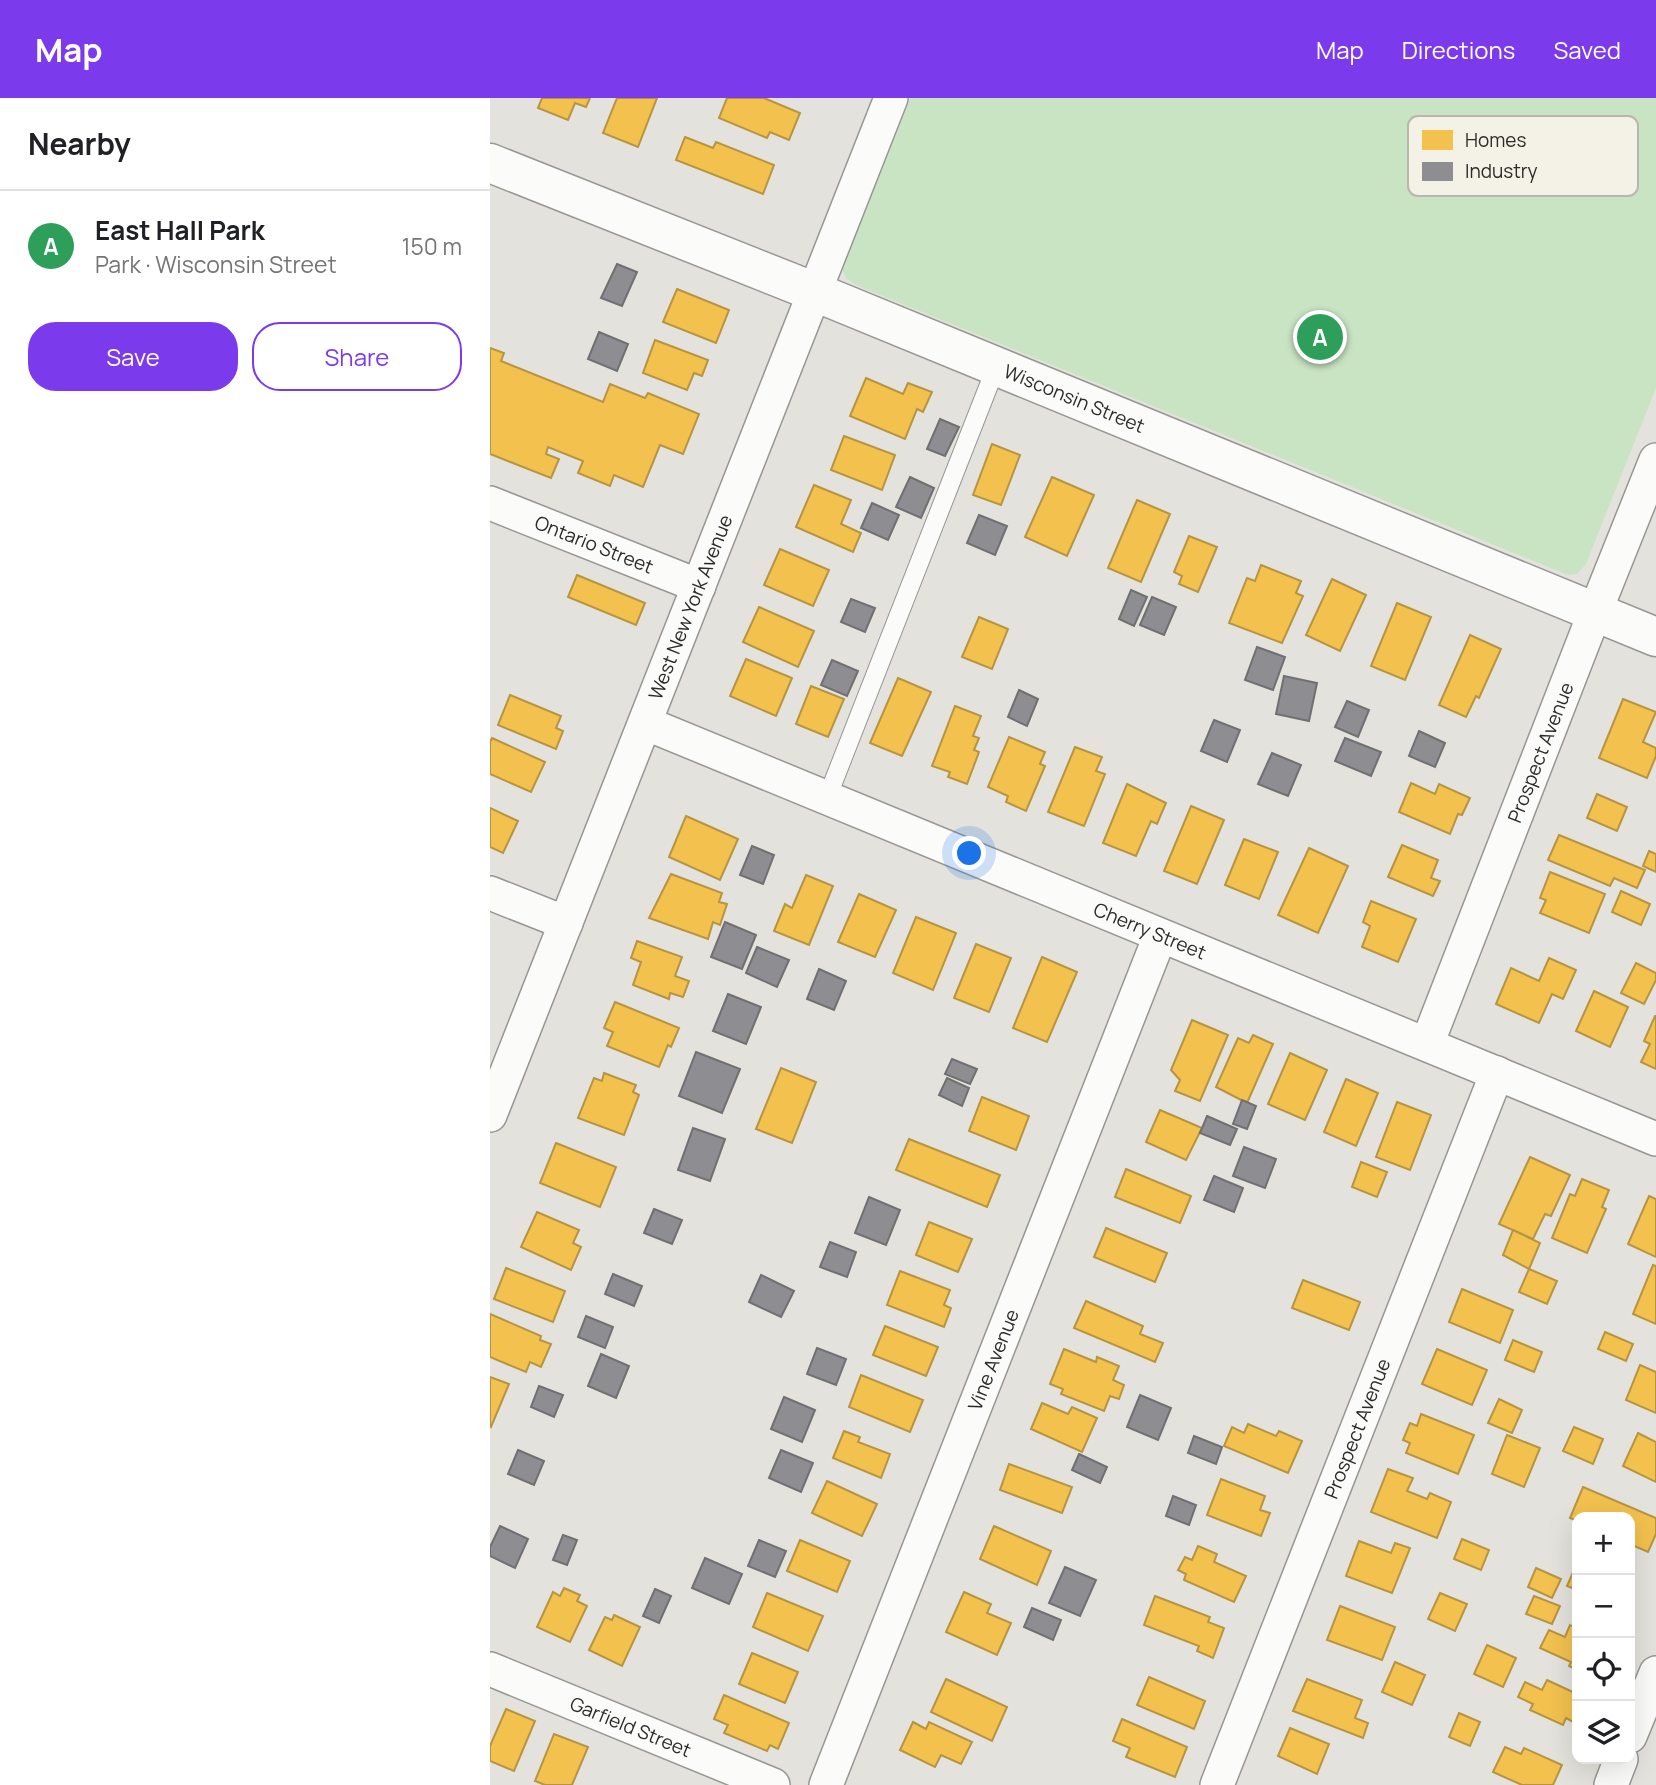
<!DOCTYPE html>
<meta charset="utf-8">
<style>
:root{--surface:#fff;--page:#f6f6f6;--text:#202124;--muted:#757577;--line:#e0e0e0;--accent:#7c3aed}
body{margin:0;font-family:Manrope,sans-serif;background:var(--page);color:var(--text)}
.controls{position:absolute;right:21px;bottom:21px;display:grid;overflow:hidden;border-radius:14px;box-shadow:0 7px 28px #0002}
.controls button{width:63px;height:63px;display:grid;place-items:center;padding:0;border:0;border-bottom:2px solid var(--line);background:var(--surface);color:var(--text);font:35px sans-serif}
.you{position:absolute;left:480px;top:756px;width:24px;height:24px;margin:-18px;border:5px solid #fff;border-radius:50%;background:#1a73e8;box-shadow:0 0 0 10px #1a73e833}
.badge{display:grid;place-items:center;width:46px;height:46px;border-radius:50%;background:var(--accent);color:#fff;font-size:23px;font-weight:700}
.pin{position:absolute;translate:-50% -50%;border:4px solid #fff;box-shadow:0 2px 7px #0006}
.list{margin:0;padding:0;list-style:none}
h2{display:flex;justify-content:space-between;align-items:center;height:91px;margin:0;padding:0 28px;font-size:30px}
h2 small{font-size:23px;font-weight:400;color:var(--muted)}
.list li{display:grid;grid-template-columns:46px 1fr auto;gap:21px;align-items:center;box-sizing:border-box;height:112px;padding:0 28px;border-top:2px solid var(--line)}
.list b{display:block;font-size:26px;white-space:nowrap}
.list p{margin:0;font-size:23px;white-space:nowrap;color:var(--muted)}
.list em{font-size:23px;font-style:normal;color:var(--muted)}
.actions{display:flex;gap:14px;padding:21px 28px}
.actions a{flex:1;padding:16px 0;border:2px solid var(--accent);border-radius:28px;text-align:center;font-size:24px;color:var(--accent)}
.actions .main{background:var(--accent);color:#fff}
.icon{flex:none;width:38px;height:38px;fill:none;stroke:currentColor;stroke-width:2;stroke-linecap:round;stroke-linejoin:round}
.map{position:relative;flex:none;width:1166px;height:1687px;overflow:hidden}
header{display:flex;align-items:center;gap:42px;box-sizing:border-box;height:98px;padding:0 35px;background:var(--accent);color:#fff}
header strong{font-size:33px}
nav{display:flex;gap:38px;margin-inline-start:auto;font-size:24px}
main{display:flex}
aside{flex:1;background:var(--surface)}
.map>svg:first-child{display:block}
.green{fill:#c9e4c3}
.homes{fill:#f2c14e;stroke:#b79442;stroke-width:2}
.industry{fill:#8d8d92;stroke:#707072;stroke-width:2}
.lines{fill:none;stroke-linecap:round;stroke-linejoin:round}
.lane-casing{stroke:#979692;stroke-width:20}
.street-casing{stroke:#979692;stroke-width:36}
.secondary-casing{stroke:#979692;stroke-width:41}
.lane{stroke:#fbfbfa;stroke-width:18}
.street{stroke:#fbfbfa;stroke-width:33}
.secondary{stroke:#fbfbfa;stroke-width:38}
.labels{text-anchor:middle;dominant-baseline:central;stroke-width:7;stroke-linejoin:round;paint-order:stroke}
.street-label{font-size:19px;fill:#2c2b27;stroke:#f4f1e6}
.key{fill:#f4f1e6;stroke:#b8b6ad;stroke-width:2}
.key-label{font-size:19px;fill:#2c2b27}
</style>
<header>
<strong>Map</strong>
<nav><a>Map</a><a>Directions</a><a>Saved</a></nav>
</header>
<main>
<aside>
<h2>Nearby<small></small></h2>
<ul class="list">
<li><span class="badge" style="background:#2e9e5b">A</span><div><b>East Hall Park</b><p>Park · Wisconsin Street</p></div><em>150 m</em></li>
</ul>
<div class="actions"><a class="main">Save</a><a>Share</a></div>
</aside>
<div class="map">
<svg width="1166" height="1687" viewBox="0 0 1166 1687">
<rect width="100%" height="100%" fill="#e3e2dc"/>
<path class="green" d="M421,0h745v290l-70,176 -9,10 -9,1 -712,-290 -10,-7 -4,-9z"/>
<g class="homes">
<path d="M52,0h48l-4,9 -11,-4 -7,17 -30,-12z"/>
<path d="M127,0h40l-19,49 -35,-14z"/>
<path d="M237,0h37l36,15 -11,27 -19,-8 -3,6 -48,-20z"/>
<path d="M195,39l28,11 3,-6 58,23 -11,29 -87,-34z"/>
<path d="M187,191l52,21 -13,33 -53,-21z"/>
<path d="M165,242l53,20 -6,16 -8,-3 -7,17 -44,-17z"/>
<path d="M0,250l14,5 -3,8 102,41 7,-18 35,14 3,-5 51,21 -16,40 -23,-9 -17,42 -29,-12 -4,11 -32,-13 5,-12 -35,-14 -2,7 13,5 -8,19 -61,-24z"/>
<path d="M376,280l37,16 5,-11 24,9 -9,20 -6,-3 -12,30 -55,-23z"/>
<path d="M354,338l51,19 -13,35 -51,-20z"/>
<path d="M502,346l28,11 -19,50 -28,-10z"/>
<path d="M562,379l42,18 -27,61 -42,-19z"/>
<path d="M324,387l37,15 -10,24 20,9 -8,19 -57,-25z"/>
<path d="M647,402l33,14 -29,68 -33,-14z"/>
<path d="M699,438l28,11 -19,45 -19,-8 3,-8 -8,-4z"/>
<path d="M290,451l49,21 -16,36 -49,-21z"/>
<path d="M771,467l40,16 -5,12 7,3 -21,47 -53,-20 18,-45 8,3z"/>
<path d="M87,477l68,28 -9,22 -68,-28z"/>
<path d="M842,481l34,16 -26,56 -34,-16z"/>
<path d="M907,505l34,14 -26,63 -34,-14z"/>
<path d="M269,509l55,24 -16,36 -55,-25z"/>
<path d="M489,519l29,12 -16,40 -30,-12z"/>
<path d="M980,537l31,14 -22,49 -3,-2 -10,21 -27,-12z"/>
<path d="M256,561l46,19 -16,38 -46,-20z"/>
<path d="M408,580l33,14 -29,64 -32,-13z"/>
<path d="M321,588l33,13 -16,38 -32,-13z"/>
<path d="M20,597l51,21 -5,12 7,3 -7,18 -58,-24z"/>
<path d="M1133,601l33,13 -13,30 13,6v8l-9,22 -48,-20z"/>
<path d="M465,608l26,10 -8,20 6,2 -5,12 5,2 -12,32 -19,-7 2,-5 -18,-6z"/>
<path d="M519,639l36,15 -5,12 5,2 -19,45 -20,-9 2,-6 -20,-9z"/>
<path d="M2,640l53,24 -14,30 -41,-18v-32z"/>
<path d="M585,649l27,10 -6,14 9,3 -21,52 -36,-14z"/>
<path d="M921,685l24,11 4,-10 31,14 -8,17 -4,-1 -8,20 -51,-22z"/>
<path d="M637,686l39,19 -9,21 -6,-3 -15,35 -33,-13z"/>
<path d="M1107,696l30,13 -10,24 -30,-13z"/>
<path d="M701,708l33,14 -27,64 -33,-13z"/>
<path d="M0,710l28,13 -15,32 -13,-6z"/>
<path d="M196,718l52,23 -18,41 -51,-23z"/>
<path d="M1069,737l86,35 -8,18 -23,-10 -4,8 -62,-26z"/>
<path d="M754,741l34,13 -19,47 -34,-14z"/>
<path d="M912,747l36,15 -7,18 9,3 -7,15 -45,-19z"/>
<path d="M819,750l39,18 -30,67 -40,-18z"/>
<path d="M1159,753l7,3v18l-13,-6z"/>
<path d="M1060,774l55,22 -16,39 -49,-20 6,-13 -6,-2z"/>
<path d="M181,776l51,19 -3,9 8,2 -7,21 -7,-3 -5,17 -59,-21z"/>
<path d="M316,777l27,11 -24,59 -35,-14 11,-27 7,4z"/>
<path d="M1131,793l29,13 -9,21 -29,-13z"/>
<path d="M369,796l37,16 -21,47 -37,-15z"/>
<path d="M881,803l45,18 -18,43 -36,-15 8,-21 -7,-4z"/>
<path d="M426,819l40,16 -23,57 -40,-17z"/>
<path d="M147,843l45,16 -7,19 14,5 -6,16 -13,-4 -1,6 -36,-14 8,-23 -10,-4z"/>
<path d="M486,846l35,14 -22,54 -35,-14z"/>
<path d="M552,859l35,15 -30,70 -34,-14z"/>
<path d="M1059,860l27,12 -13,29 -11,-5 -13,29 -43,-19 15,-36 28,13z"/>
<path d="M1146,865l20,10v7l-12,24 -23,-11z"/>
<path d="M1104,893l34,16 -18,40 -34,-16z"/>
<path d="M125,904l64,26 -8,19 -3,-2 -9,22 -52,-21 6,-14 -9,-4z"/>
<path d="M1165,918h1v53l-15,-7 9,-18 -6,-3z"/>
<path d="M702,922l36,15 -28,66 -25,-10 5,-11 -9,-10z"/>
<path d="M763,937l20,9 -26,59 -31,-16 22,-49 11,5z"/>
<path d="M800,955l37,17 -22,50 -37,-16z"/>
<path d="M291,970l35,14 -24,61 -36,-14z"/>
<path d="M114,975l32,12 -3,7 6,3 -15,40 -46,-17 16,-40 8,3z"/>
<path d="M856,981l32,14 -22,53 -32,-14z"/>
<path d="M492,999l47,19 -13,34 -47,-19z"/>
<path d="M907,1004l34,13 -21,55 -34,-13z"/>
<path d="M670,1012l42,18 -16,32 -40,-18z"/>
<path d="M419,1041l91,36 -13,32 -91,-37z"/>
<path d="M66,1045l60,24 -16,40 -60,-24z"/>
<path d="M1040,1059l40,18 -19,41 -6,-2 -12,25 -34,-15z"/>
<path d="M871,1064l26,10 -10,25 -25,-10z"/>
<path d="M636,1071l65,27 -11,27 -65,-26z"/>
<path d="M1092,1081l27,11 -7,17 4,2 -19,44 -35,-15 18,-44 5,2z"/>
<path d="M1159,1098l7,3v58l-28,-13z"/>
<path d="M47,1114l42,18 -6,13 8,4 -10,23 -50,-23z"/>
<path d="M439,1124l43,17 -14,33 -42,-17z"/>
<path d="M616,1130l61,25 -12,29 -61,-25z"/>
<path d="M1023,1132l27,13 -11,26 -26,-14z"/>
<path d="M1163,1167l3,1v58l-23,-10z"/>
<path d="M16,1170l59,23 -12,31 -59,-23z"/>
<path d="M1039,1171l28,12 -10,23 -28,-12z"/>
<path d="M410,1173l50,19 -6,15 7,3 -7,19 -57,-22z"/>
<path d="M813,1182l57,22 -11,28 -57,-22z"/>
<path d="M972,1191l51,21 -13,33 -51,-21z"/>
<path d="M596,1203l57,25 -3,8 23,9 -8,19 -81,-34z"/>
<path d="M0,1216l51,22 -1,4 11,4 -10,23 -11,-5 -4,10 -36,-15z"/>
<path d="M395,1228l53,21 -12,29 -53,-21z"/>
<path d="M1115,1234l28,12 -7,17 -28,-12z"/>
<path d="M1023,1242l29,12 -8,20 -29,-12z"/>
<path d="M574,1251l32,13 1,-5 22,9 -6,14 11,5 -5,14 -9,-3 -6,15 -43,-17 2,-5 -13,-5z"/>
<path d="M947,1251l50,21 -15,35 -50,-21z"/>
<path d="M1150,1267l16,7v41l-30,-13z"/>
<path d="M371,1277l62,25 -13,32 -61,-25z"/>
<path d="M0,1279l19,7 -18,43 -1,-1z"/>
<path d="M1009,1301l23,11 -10,23 -24,-10z"/>
<path d="M552,1305l26,11 4,-7 25,11 -15,34 -51,-23z"/>
<path d="M931,1316l53,21 -16,39 -52,-21 4,-10 -7,-3 7,-17 7,3z"/>
<path d="M758,1326l28,12 3,-5 23,10 -14,32 -64,-27 8,-19 12,6z"/>
<path d="M1084,1329l29,12 -10,25 -30,-13z"/>
<path d="M354,1333l16,6 -2,5 32,12 -9,24 -48,-20z"/>
<path d="M1148,1335l18,9v40l-33,-16z"/>
<path d="M1017,1337l33,13 -16,39 -32,-13z"/>
<path d="M519,1366l63,23 -10,26 -62,-23z"/>
<path d="M898,1371l25,9 -6,13 20,8 3,-6 21,9 -14,36 -66,-26z"/>
<path d="M731,1381l44,17 -5,14 10,3 -9,23 -54,-21z"/>
<path d="M337,1383l50,23 -15,32 -50,-23z"/>
<path d="M1093,1389l73,31v16l-8,18 -18,-8v-27h-53v4l-7,-3z"/>
<path d="M504,1428l57,25 -14,34 -57,-26z"/>
<path d="M972,1441l27,11 -8,20 -27,-11z"/>
<path d="M310,1442l50,21 -13,31 -50,-21z"/>
<path d="M869,1443l32,12 4,-10 15,5 -18,45 -46,-17z"/>
<path d="M708,1448l19,8 -3,8 32,14 -12,26 -50,-22 2,-6 -8,-4 7,-13 7,3z"/>
<path d="M1087,1465v27l-10,-4z"/>
<path d="M1046,1470l25,11 -9,19 -24,-11z"/>
<path d="M74,1490l16,7 -3,6 10,5 -17,36 -33,-15 16,-35 7,4z"/>
<path d="M474,1494l27,12 -4,9 24,10 -14,32 -51,-23z"/>
<path d="M277,1495l56,23 -15,35 -55,-24z"/>
<path d="M950,1495l27,11 -12,27 -27,-12z"/>
<path d="M665,1498l55,21 -2,5 16,6 -11,30 -16,-7 2,-5 -55,-21z"/>
<path d="M1044,1498l26,10 -8,18 -26,-10z"/>
<path d="M850,1508l55,21 -13,33 -55,-20z"/>
<path d="M124,1517l26,12 -18,39 -33,-16 16,-33 7,3z"/>
<path d="M1080,1527l7,4v41l-8,-4 2,-4 -31,-14 9,-18 16,7z"/>
<path d="M997,1547l29,13 -13,29 -29,-13z"/>
<path d="M262,1555l46,19 -13,31 -46,-19z"/>
<path d="M905,1564l30,13 -13,30 -30,-13z"/>
<path d="M659,1579l56,24 -11,28 -57,-24z"/>
<path d="M456,1581l61,28 -15,34 -61,-29z"/>
<path d="M817,1581l55,21 -7,18 13,5 -5,15 -70,-27z"/>
<path d="M1057,1582l30,14v30l-11,-6 -3,7 -33,-15 3,-6 -15,-7 7,-15 17,8z"/>
<path d="M234,1597l65,28 -11,26 -8,-4 -3,6 -43,-18 4,-8 -14,-6z"/>
<path d="M16,1611l29,12 -21,50 -24,-10v-15z"/>
<path d="M969,1615l21,9 -10,24 -21,-9z"/>
<path d="M632,1621l65,28 -12,30 -49,-20 4,-9 -17,-7z"/>
<path d="M423,1624l13,7 3,-7 43,20 -11,22 -20,-9 -6,12 -35,-17z"/>
<path d="M800,1630l39,16 -12,30 -39,-18z"/>
<path d="M64,1636l34,13 -16,38h-27l-10,-4z"/>
<path d="M1015,1649l16,7 3,-6 38,17 -9,20h-31l-29,-13z"/>
</g>
<g class="industry">
<path d="M127,166l20,8 -15,34 -21,-8z"/>
<path d="M109,234l29,12 -11,27 -29,-12z"/>
<path d="M450,321l19,8 -14,29 -18,-7z"/>
<path d="M420,379l24,11 -13,30 -25,-11z"/>
<path d="M382,405l27,12 -11,25 -27,-12z"/>
<path d="M489,417l28,11 -12,29 -28,-12z"/>
<path d="M641,492l16,7 -13,29 -15,-7z"/>
<path d="M662,499l24,10 -12,28 -24,-10z"/>
<path d="M361,501l24,9 -10,24 -24,-10z"/>
<path d="M767,549l28,10 -12,33 -28,-10z"/>
<path d="M342,562l26,11 -11,25 -26,-11z"/>
<path d="M794,578l33,7 -8,38 -33,-7z"/>
<path d="M529,592l19,9 -11,27 -19,-9z"/>
<path d="M857,603l22,9 -11,27 -23,-10z"/>
<path d="M724,622l26,10 -13,32 -26,-11z"/>
<path d="M929,633l26,12 -10,24 -26,-11z"/>
<path d="M855,640l36,14 -10,24 -36,-15z"/>
<path d="M782,655l29,12 -13,31 -30,-12z"/>
<path d="M262,748l22,9 -11,29 -23,-9z"/>
<path d="M235,824l31,13 -14,34 -31,-12z"/>
<path d="M267,849l32,13 -12,27 -31,-14z"/>
<path d="M329,871l27,12 -12,29 -27,-11z"/>
<path d="M238,896l33,13 -15,37 -33,-13z"/>
<path d="M206,954l44,17 -18,44 -43,-17z"/>
<path d="M462,961l25,10 -7,15 -25,-10z"/>
<path d="M457,980l22,10 -7,18 -23,-11z"/>
<path d="M752,1002l14,6 -9,23 -14,-5z"/>
<path d="M717,1018l30,13 -7,16 -30,-12z"/>
<path d="M203,1030l32,11 -15,42 -32,-11z"/>
<path d="M754,1049l32,12 -11,29 -32,-12z"/>
<path d="M724,1078l29,12 -9,24 -30,-12z"/>
<path d="M379,1099l31,13 -14,35 -31,-12z"/>
<path d="M164,1111l28,11 -10,24 -28,-11z"/>
<path d="M340,1144l26,10 -9,25 -27,-10z"/>
<path d="M123,1176l29,12 -8,20 -29,-12z"/>
<path d="M271,1177l33,16 -13,26 -32,-15z"/>
<path d="M96,1218l27,11 -8,21 -27,-11z"/>
<path d="M327,1250l29,11 -10,26 -29,-11z"/>
<path d="M111,1256l28,12 -13,32 -28,-12z"/>
<path d="M49,1288l24,9 -9,22 -23,-10z"/>
<path d="M650,1297l31,13 -13,32 -31,-13z"/>
<path d="M294,1299l31,13 -13,32 -31,-13z"/>
<path d="M704,1338l28,11 -6,17 -28,-11z"/>
<path d="M28,1352l26,11 -10,24 -26,-11z"/>
<path d="M291,1352l32,13 -12,29 -32,-14z"/>
<path d="M589,1356l28,13 -7,16 -28,-13z"/>
<path d="M683,1398l23,9 -7,20 -23,-9z"/>
<path d="M10,1428l28,13 -13,29 -25,-12v-9z"/>
<path d="M73,1437l14,5 -10,25 -14,-5z"/>
<path d="M269,1442l27,11 -11,26 -27,-11z"/>
<path d="M215,1460l37,16 -13,30 -37,-16z"/>
<path d="M575,1469l31,13 -16,36 -31,-13z"/>
<path d="M165,1491l16,7 -12,27 -16,-7z"/>
<path d="M542,1510l29,12 -8,20 -29,-13z"/>
</g>
<g class="lines">
<g class="lane-casing">
<path id="lane" d="M337,700l169,-431"/>
</g>
<g class="street-casing">
<g id="street">
<path id="s1" d="M0,405l209,83"/>
<path id="s2" d="M155,625l1011,416"/>
<path d="M0,795l76,30"/>
<path id="s3" d="M937,946l168,-432 61,-152"/>
<path id="s4" d="M0,1017l401,-1017"/>
<path id="s5" d="M0,1571l283,116"/>
<path d="M1140,1638l26,-63"/>
<path id="s6" d="M336,1687l334,-849"/>
<path id="s7" d="M727,1687l280,-712"/>
<path d="M1121,1687l10,-26"/>
</g>
</g>
<g class="secondary-casing">
<g id="secondary">
<path id="s8" d="M0,65l325,129 841,345"/>
</g>
</g>
<use href="#lane" class="lane"/>
<use href="#street" class="street"/>
<use href="#secondary" class="secondary"/>
</g>
<g class="labels">
<g class="street-label">
<text stroke="none"><textPath href="#s8" startOffset="630">Wisconsin Street</textPath></text>
<text stroke="none"><textPath href="#s1" startOffset="112">Ontario Street</textPath></text>
<text stroke="none"><textPath href="#s4" startOffset="546">West New York Avenue</textPath></text>
<text stroke="none"><textPath href="#s3" startOffset="313">Prospect Avenue</textPath></text>
<text stroke="none"><textPath href="#s2" startOffset="546">Cherry Street</textPath></text>
<text stroke="none"><textPath href="#s6" startOffset="457">Vine Avenue</textPath></text>
<text stroke="none"><textPath href="#s7" startOffset="383">Prospect Avenue</textPath></text>
<text stroke="none"><textPath href="#s5" startOffset="152">Garfield Street</textPath></text>
</g>
</g>
<rect x="918" y="18" width="230" height="80" rx="10" class="key"/>
<rect x="932" y="32" width="31" height="20" fill="#f2c14e"/>
<rect x="932" y="64" width="31" height="19" fill="#8d8d92"/>
<g class="key-label">
<text x="975" y="49">Homes</text>
<text x="975" y="80">Industry</text>
</g>
</svg>
<div class="controls">
<button>+</button>
<button>−</button>
<button><svg class="icon" aria-label="locate" viewBox="0 0 24 24"><circle cx="12" cy="12" r="6"/><path d="M12 2v4M12 18v4M2 12h4M18 12h4"/></svg></button>
<button><svg class="icon" aria-label="layers" viewBox="0 0 24 24"><path d="M12 4l9 5-9 5-9-5zM3 14l9 5 9-5"/></svg></button>
</div>
<div class="you"></div>
<div class="pin badge" style="left:830px;top:239px;background:#2e9e5b">A</div>
</div>
</main>
